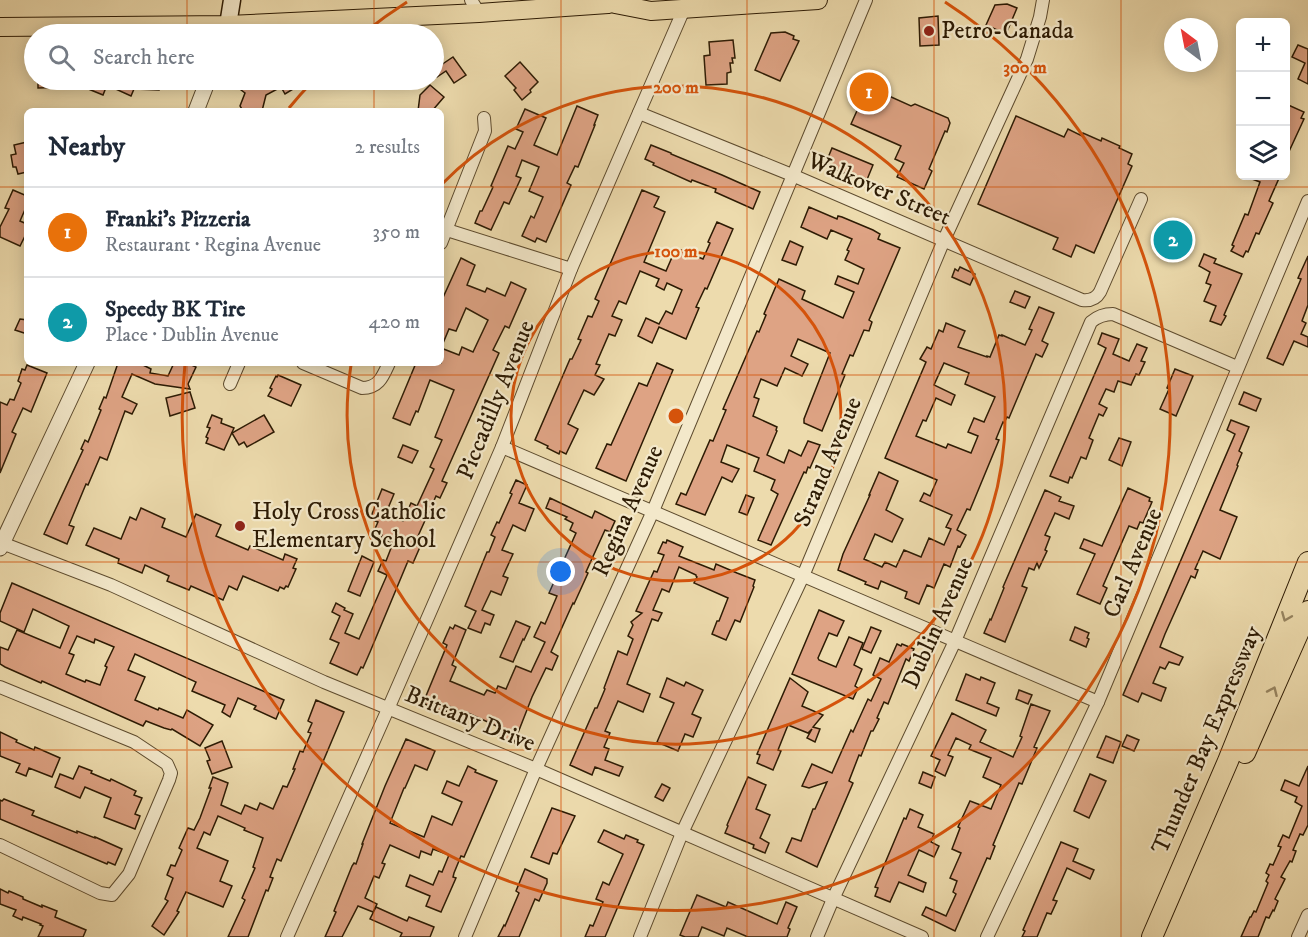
<!DOCTYPE html>
<meta charset="utf-8">
<style>
:root{--surface:#fff;--page:#f6f6f7;--text:#1f2937;--muted:#747a83;--line:#e0e1e3;--accent:#8f2418}
body{margin:0;font-family:"IM FELL DW Pica",serif;background:var(--page);color:var(--text)}
.controls{position:absolute;right:18px;top:18px;display:grid;overflow:hidden;border-radius:9px;box-shadow:0 3px 15px #0003}
.controls button{width:54px;height:54px;display:grid;place-items:center;padding:0;border:0;border-bottom:2px solid var(--line);background:var(--surface);color:var(--text);font:30px sans-serif}
.compass{position:absolute;left:1164px;top:18px;width:54px;height:54px;border-radius:50%;background:var(--surface);box-shadow:0 3px 15px #0003;rotate:328deg}
.you{position:absolute;left:561px;top:572px;width:21px;height:21px;margin:-15px;border:4px solid #fff;border-radius:50%;background:#1a73e8;box-shadow:0 0 0 9px #1a73e833}
.badge{display:grid;place-items:center;width:39px;height:39px;border-radius:50%;background:var(--accent);color:#fff;font-size:20px;font-weight:700}
.pin{position:absolute;translate:-50% -50%;border:3px solid #fff;box-shadow:0 2px 6px #0006}
.list{margin:0;padding:0;list-style:none}
h2{display:flex;justify-content:space-between;align-items:center;height:78px;margin:0;padding:0 24px;font-size:26px}
h2 small{font-size:20px;font-weight:400;color:var(--muted)}
.list li{display:grid;grid-template-columns:39px 1fr auto;gap:18px;align-items:center;box-sizing:border-box;height:90px;padding:0 24px;border-top:2px solid var(--line)}
.list b{display:block;font-size:22px;white-space:nowrap}
.list p{margin:0;font-size:20px;white-space:nowrap;color:var(--muted)}
.list em{font-size:20px;font-style:normal;color:var(--muted)}
.icon{flex:none;width:33px;height:33px;fill:none;stroke:currentColor;stroke-width:2;stroke-linecap:round;stroke-linejoin:round}
.map{position:relative;flex:none;width:1308px;height:937px;overflow:hidden}
.search{position:absolute;background:var(--surface);box-shadow:0 3px 15px #0003;left:24px;top:24px;width:420px;height:66px;display:flex;align-items:center;gap:15px;box-sizing:border-box;padding:0 21px;border-radius:33px;color:var(--muted);font-size:22px}
.panel{position:absolute;background:var(--surface);box-shadow:0 3px 15px #0003;left:24px;top:108px;width:420px;height:258px;border-radius:9px}
.map>svg:first-child{display:block}
.building{fill:#dea384;stroke:#2d1b04;stroke-width:1.5;fill-rule:evenodd}
.lines{fill:none;stroke-linecap:round;stroke-linejoin:round}
.minor-casing{stroke:#5d4b2e;stroke-width:14}
.tertiary-casing{stroke:#5d4b2e;stroke-width:17}
.secondary-casing{stroke:#2d1b04;stroke-width:19}
.primary-casing{stroke:#2d1b04;stroke-width:20}
.trunk-casing{stroke:#2d1b04;stroke-width:22}
.minor{stroke:#f3e8ca;stroke-width:12}
.tertiary{stroke:#f3e8ca;stroke-width:15}
.secondary{stroke:#f3e8ca;stroke-width:16}
.primary{stroke:#eddbad;stroke-width:18}
.trunk{stroke:#eddbad;stroke-width:20}
.oneway{stroke:#978561}
.grid{fill:none;stroke:#d5530b;stroke-width:1.5;stroke-opacity:0.55}
.ring{fill:none;stroke:#d5530b;stroke-width:3}
.poi-dot{fill:#8f2418;stroke:#f3e8ca;stroke-width:2}
.labels{text-anchor:middle;dominant-baseline:central;stroke-width:4.5;stroke-linejoin:round;paint-order:stroke}
.poi-label{font-size:24px;fill:#2d1b04;stroke:#f3e8ca;text-anchor:start}
.street-label{font-size:24px;fill:#2d1b04;stroke:#f3e8ca}
.centre{fill:#d5530b;stroke:#f3e8ca;stroke-width:3}
.ring-label{font-size:18px;text-anchor:middle;font-weight:bold;fill:#d5530b;stroke:#f3e8ca;stroke-width:4.5;stroke-linejoin:round;paint-order:stroke}
</style>
<div class="map">
<svg width="1308" height="937" viewBox="0 0 1308 937">
<rect width="100%" height="100%" fill="#eddbad"/>
<filter id="stains"><feTurbulence type="fractalNoise" baseFrequency=".00333" numOctaves="4"/><feColorMatrix values="0 0 0 0 .2 0 0 0 0 .09 0 0 0 0 .02 0 0 0 .5 -.17"/></filter>
<radialGradient id="worn" r=".72"><stop offset=".6" stop-color="#630" stop-opacity="0"/><stop offset="1" stop-color="#630" stop-opacity=".3"/></radialGradient>
<g class="building">
<path d="M1007,4l10,4 -11,26 -20,-9 9,-20z"/>
<path d="M938,16l1,29 -19,1 -1,-28z"/>
<path d="M785,32l9,4 -1,3 6,2 -19,40 -25,-11 16,-37z"/>
<path d="M733,40l2,18h-3l1,5h-3l1,9 -4,1v11l-21,1 -2,-29 6,-1 -1,-13z"/>
<path d="M1298,45l10,4v35l-10,-5 7,-16 -13,-6z"/>
<path d="M434,54l7,11 12,-8 13,18 -12,8 -8,-12 -9,6 -3,-5z"/>
<path d="M520,62l18,20 -8,8 1,2 -9,8 -8,-10 2,-2 -11,-12z"/>
<path d="M38,80h32v7l-32,1z"/>
<path d="M90,80h69v10l-25,-1 -3,7 -24,-11 -4,10 -17,-7z"/>
<path d="M261,80h55v9h-23l-8,5 -4,-7 -15,8 -4,16h-19l-3,-5 5,-13 -4,-3z"/>
<path d="M430,85l14,12 -12,14h-14l2,-16z"/>
<path d="M869,87l42,19 4,-2 33,14 2,5 -3,9 -2,-1 -16,38 3,2 -8,18 -27,-12 7,-14 -9,-4 6,-13 -50,-22 9,-20 -3,-1 6,-13z"/>
<path d="M1286,104l18,8 -3,6 3,1 -18,39z"/>
<path d="M577,106l21,9 -4,10h1l-17,42 -3,-1 -8,17 4,2 -25,57 -9,-4 -2,4 -13,-6 9,-20 3,2 9,-21 -14,-6 10,-24 -17,-7 -6,16 5,2 -12,26 -5,-2 -13,28 -16,-7 5,-12h2l11,-24 -2,-1 17,-40 7,3 8,-17 -7,-3 9,-20 21,9 -12,27 23,10z"/>
<path d="M1016,116l48,21 4,-8 14,7 1,-3 18,8 1,-3 18,8 -1,2 13,6 -4,10 4,2 -38,87 -18,-8 -5,12 -18,-8 5,-11 -80,-34z"/>
<path d="M27,142v30l-9,2 -2,-7h-3l-2,-12 5,-1 -2,-9z"/>
<path d="M651,145l20,8v1l51,21 38,17 -7,17 -38,-17 1,-3 -24,-9 -1,2 -38,-17 1,-2 -9,-4z"/>
<path d="M832,148l41,17 -7,17 -41,-17z"/>
<path d="M1244,176h36l-11,25 4,2 -14,31 -3,-1 -8,19 -2,-1 -3,6 -12,-6 3,-5 -2,-1 13,-31 3,1 12,-33z"/>
<path d="M13,190l14,6v9l-7,16 7,3v8l-7,14 -20,-9v-10l9,-18 -4,-1z"/>
<path d="M642,190l17,7 -5,10 11,5 -21,50 22,9 10,-23 27,11 7,-16 -2,-1 9,-20 16,7 -26,60 -2,-1 -9,19 3,1 -13,31 -27,-12 -7,16 -14,-7 8,-18 13,6 7,-13 6,3 10,-24 -15,-7 -3,7 -8,-4 3,-7 -19,-8 -14,33 -7,-3 -7,15 10,4 -7,16 -6,-2 -13,30 4,1 -5,10 9,4 -10,16 -10,-5 -16,34 10,5 -12,25 -6,-3 -1,3 -12,-6 1,-2 -13,-6 35,-81h2l9,-19 -3,-1 10,-23 4,1 7,-16 -4,-2z"/>
<path d="M809,207l28,12 1,-3 4,1 31,13 7,4 -2,5 22,9 -31,72 3,2 -3,9 -5,-1 -11,26 -3,-1 -8,19 3,1 -23,56 -18,-8v-4l26,-66 -32,-14 -7,17 17,8 -6,12 -17,-8 -8,18 -16,-7 -7,18 5,2 -6,17 24,11 -1,3 1,1 -10,24 17,8 5,-13 12,6 7,-15 12,4 -10,23 -2,-1 -2,6 -2,-1 -33,73 -13,-5 20,-46 -7,-4 4,-10 -21,-9 5,-13 -32,-13 -6,17 18,7 -7,13 -10,-5 -17,38 -29,-11 5,-11 5,2 24,-55 3,1 13,-31 -3,-1 34,-78 2,1 7,-17 -2,-1 15,-35 26,12 -3,8 41,19 11,-26 -19,-8 3,-8 20,8 6,-15 -19,-9 4,-9 -2,-1 5,-11 -21,-9 -4,9 -26,-12z"/>
<path d="M1171,219l19,9 -14,33 -19,-9z"/>
<path d="M790,241l13,6 -7,18 -14,-5z"/>
<path d="M1204,254l12,5 -2,4 28,11 -18,41 2,1 -5,9 -11,-4 6,-15 -12,-5 7,-16 -5,-2 4,-11 -11,-6z"/>
<path d="M1308,256v49l-6,16 4,2 -5,11 7,3v10l-14,-6 -11,24 -16,-7 34,-79 -3,-1z"/>
<path d="M461,258l14,7 -8,20 18,7 2,-4 18,8 6,-14 15,7 -17,39 -4,-2 -12,24 6,3 -57,128 5,2 -7,15 -4,-2 -22,49 6,2 -7,16 -5,-2 -38,91 -7,16 -2,-1 -4,8 -27,-12 9,-20 -9,-4 10,-23 -8,-4 4,-9 9,5 -1,2 9,4 -8,19 14,6 28,-64 -9,-4 5,-11 3,1 7,-18 -12,-5 1,-3 -8,-4 4,-9 -8,-3 12,-30 12,5 -8,19 17,8 8,-18 6,3 17,-37 -4,-2 12,-27 -7,-3 19,-47 -24,-10 -12,32 -2,-1 -6,14 -17,-7 23,-55h25v-61zM466,308l22,12 -15,32 -11,-5 -3,8 -18,-7 8,-19 7,2z"/>
<path d="M960,267l15,7 -5,11 -18,-8 3,-8 3,2z"/>
<path d="M1015,291l15,6 -5,11 -15,-6z"/>
<path d="M1039,307l15,6 -12,28 6,3 -6,13 -6,-3 -27,64 -2,-1 -3,6 -1,-1 -7,17 3,1 -5,12 -24,58 -3,-1 -10,21 9,5 -6,12 -2,-1 -8,21 -6,-3 -10,24 -7,-3 -8,19 -14,-6 2,-6 -26,-11 -3,8 -13,-5 1,-2 -28,-12 5,-16 27,-59h-1l10,-23 19,9 -12,29 17,9 -11,23 -17,-8 -11,25 18,8 3,-5 11,5 8,-17 17,7 8,-19 15,7 7,-16 -5,-2 6,-12 -32,-14 4,-8 6,3 7,-16 -52,-22 41,-96 -6,-3 7,-12 4,2 8,-19 4,2 3,-9 19,8 -7,16 29,10v-1l3,1 9,-22 3,1v-1l23,10 7,-15 -3,-1zM944,363l25,10 -4,11 30,13 -11,25 -10,-4 -6,14 10,4 -7,17 -23,-9 -2,4 -30,-12 7,-16 3,1 10,-23 15,7 4,-10 -21,-10z"/>
<path d="M20,319l7,1v14l-12,-4z"/>
<path d="M1102,333l17,6 -6,15 16,7 8,-17 10,4 -6,13 4,1 -6,13 -3,-1 -5,11 -13,-4 -4,11 -8,-3 -7,15 8,4 -4,8 -4,-2 -10,24 4,2 -7,19 -5,-2 -9,21 -2,-1 -2,6 -18,-7 56,-128 -8,-4z"/>
<path d="M118,363h21l12,6 -1,4 18,3 6,-13h13l9,4 -8,17 2,5 -35,-5 -23,-10 -10,23 15,7 -5,10 -7,-3 -18,49 -7,-3 -12,28 -2,-1 -17,41 5,2 -7,17 -23,-10 39,-84 -2,-1 4,-9 3,2 13,-32 -2,-1 5,-12 2,1z"/>
<path d="M657,363l16,7 -47,111 -30,-13 11,-24 4,1 28,-62 8,3z"/>
<path d="M27,365l20,8 -16,39 -8,-4 -11,24 4,2 -16,39v-71l7,3 3,-6 4,1 7,-17 -3,-2 4,-12 3,1z"/>
<path d="M1175,369l18,7 -17,40 -16,-7 9,-20 -2,-1z"/>
<path d="M278,375l23,10 -10,21 -23,-10 4,-7 -2,-1 6,-12 1,1z"/>
<path d="M190,392l5,16 -25,8 -4,-18z"/>
<path d="M1244,392l17,7 -5,12 -17,-7z"/>
<path d="M212,415l10,4 -1,4 13,5 -10,22 -18,-7 2,-5 -2,-1 4,-9 -3,-1z"/>
<path d="M264,415l10,17 -27,15 -3,-5 -5,3 -7,-12z"/>
<path d="M1231,420l18,7 -10,24 3,2 -5,12 1,1 -18,44 17,7 -17,42 -17,-8 -8,18 3,1 -3,8 -4,-2 -26,58 -5,13 23,10 -4,8 -10,-3 -4,7 -5,-2 -7,16 13,5 -5,13 -19,-8 -4,9 -15,-7 112,-261 -8,-4z"/>
<path d="M1119,438l12,4 -9,24 -13,-6z"/>
<path d="M403,445l15,6 -6,12 -14,-6z"/>
<path d="M516,480l11,5 -8,18 15,6 -9,22 -12,-6 -11,25 11,4 -10,22 5,2 -7,17 -10,-4 -9,19 12,5 -4,10 -5,-2 -4,10 -13,-5 8,-17 -11,-5 22,-54h2l6,-15 -4,-2 6,-13 2,1 13,-29 -2,-1z"/>
<path d="M1128,488l22,10 -1,3 3,1 -9,21 -3,-1 -3,7 -8,-3 -26,60 4,2 -7,16 -23,-10 18,-40 -15,-6 4,-9 18,7z"/>
<path d="M1045,490l16,7 -2,4 15,5 -5,13 -14,-6 -10,22 5,2 -5,13 2,1 -8,17 -2,-5 -3,7 -5,-2 -7,18 5,2 -22,54 -21,-9 6,-14 1,1 13,-32 -1,-1z"/>
<path d="M746,495l8,3 -7,17 -8,-3z"/>
<path d="M550,498l42,20 3,-7 20,10 -5,11 -5,-2 -19,42 2,1 -14,31 -1,-1 -22,49 7,4 -6,14 -6,-2 -14,29 -18,46 -16,-7 3,-8 -33,-15 -1,2 -18,-9 -3,6 -4,-2 -1,1 -16,-7 3,-7 -2,-1 21,-51 -4,-2 7,-16 3,2 2,-4 11,5 -14,35 4,2 -6,14 34,14 3,-5 8,3 3,-7 8,3 10,-23 15,6 14,-30 -11,-5 7,-15 4,2 12,-28 -8,-3 27,-60 -6,-3 3,-7 -8,-4 2,-2 -21,-9z"/>
<path d="M141,508l24,11 -3,8 24,10 10,-23 25,11 -5,11 32,14 2,-4 33,14 2,-6 12,5 -4,9 3,1 -8,18 -2,-1 -2,3 -4,-2 -2,4 -35,-15 -6,14 -8,-4 -6,14 -32,-14 -2,4 -22,-9 2,-5 -24,-11 -3,8 -24,-10 1,-4 -33,-14 8,-17 27,11 9,-22 6,3z"/>
<path d="M667,540l16,7 -4,9 35,14 2,-6 21,9 18,7 -2,6 1,1 -14,35 -5,-2 -9,20 -14,-6 5,-13h2l9,-23 -34,-15 3,-6 -1,-1v-1l-17,-8 -10,25 -7,-3 -9,21 9,3 -4,8 -6,-2 -25,65 23,10 -7,18 -25,-11 -13,30 5,2 -6,14 5,2 -4,11 18,7 -4,9 -24,-9 -3,8 -22,-10 25,-57h2l8,-19 -1,-1 14,-37 9,4 6,-16 -5,-3 5,-11 -2,-3 11,-9 -6,-2 18,-40 3,1 7,-17 -6,-2 5,-11 3,1z"/>
<path d="M362,556l12,6 -14,34 -12,-5z"/>
<path d="M12,583l272,117 -8,19 -22,-10 2,-3 -18,-8 -8,19 -8,-5 3,-7 -33,-14 4,-9 -61,-28 -7,16 17,7 -10,23 23,10 1,-2 24,10 4,-8 26,15 -13,21 -28,-17 -1,1 -7,-2 -18,-7 -3,5 -101,-45 -1,2 -36,-16 -5,-3v-17l8,3 9,-20 43,18 9,-22 -36,-17 -9,23 -24,-11v-8zM77,636l17,7 1,-4 19,8 -9,19 2,1 -7,18 -14,-5 -1,2 -19,-8 8,-19 -5,-2z"/>
<path d="M819,610l25,11 -7,15 -8,-3 -11,25 1,2 17,7 13,-30 14,6 -9,22 8,4 -7,17 3,2 -5,11 -61,-25z"/>
<path d="M516,621l14,6 -6,13 -1,-1 -10,23 -13,-5z"/>
<path d="M871,627l10,4 -10,22 -9,-4z"/>
<path d="M1075,627l14,6 -2,5 2,1 -3,8 -16,-7z"/>
<path d="M897,644l4,2 1,-2 12,5 -5,12 -3,-2 -18,45 -4,-2 -7,16 2,1 -6,12h-2l-10,25 -2,-1 -10,26 4,2 -36,84 -31,-15 6,-14 9,3 12,-32h2l12,-27 -18,6 -7,-2 10,-22 20,9 19,-43 2,2 15,-33 3,2 10,-22 -8,-4 7,-17 9,4z"/>
<path d="M966,674l14,6 1,-3 14,6 -8,20 12,5 -3,8 -40,-16z"/>
<path d="M667,678l17,8 2,-4 17,8 -11,24 9,4 -8,19 -8,-3 -7,17 -21,-9 17,-39 -14,-6z"/>
<path d="M790,678l18,14 -6,14 21,9 -10,12 7,2 -5,13 -8,-4 5,-9 -4,4 -20,-8 -10,25 3,1 -8,19 -16,-7 3,-8 -3,-1z"/>
<path d="M1019,690l13,5 -4,9 -12,-5z"/>
<path d="M316,700l28,12 -63,149 -4,-2 -7,18 3,1 -5,13 -2,-1 -18,47h-20l17,-37 -3,-2 13,-30 -2,-1 10,-29 -19,-8 1,-2 -27,-12 -8,19 -6,-3 -7,16 31,13 -8,20 12,5 -9,21 -37,-15 -9,19 2,1 -15,23 -12,-9 16,-25 -3,-2 8,-21 -6,-3 4,-10 4,1 7,-16 -3,-2 9,-20 6,2 6,-12 11,-30h-2l4,-11 15,6 -7,22 20,9 4,-9 12,5 3,-7 13,6 10,-23 4,1 8,-18h-2l7,-18 3,1 8,-19 -3,-1 4,-9 -4,-2z"/>
<path d="M1031,704l19,7 -16,36 3,1 -15,36 -3,-1 -26,62 2,1 -5,13 -3,-1 -32,73 -33,-16 4,-8 20,9 10,-22 -3,-2 4,-11 -7,-3 11,-25 -9,-4 8,-21 -2,-1 12,-26 21,8 10,-24 -18,-8 8,-19 -22,-9 2,-4 -15,-7 -8,17 5,2 -8,19 -10,-5 5,-11 -9,-4 21,-43 34,17 -6,12 33,15 9,-20 -2,-1z"/>
<path d="M0,732l17,8 -1,2 18,8 1,-3 25,11 -8,19 -23,-9 -3,8 -10,-4 4,-8 -20,-8z"/>
<path d="M1127,735l12,5 -5,11 -12,-5z"/>
<path d="M1106,736l15,6 -8,21 -16,-6z"/>
<path d="M406,739l29,12 -8,19 -12,-5 -10,23h-1l-14,35 34,14 8,-21 20,9 10,-23 -20,-9 5,-12 12,5 9,-20 8,4 -1,2 22,9 -33,76 -3,-1 -7,17 -1,4 3,1 -15,34 -15,-6 4,-10 -24,-10 4,-11 23,10 6,-14 3,1 7,-17 -16,-6 -2,6 -10,-4 -2,7 -29,-13 -8,18 3,1 -6,14 -5,-2 -9,22 12,6 -4,8 -15,-6 -16,31h-17l11,-25 -2,-1 18,-45 2,-3 2,1 7,-20h-1l23,-58z"/>
<path d="M222,741l10,26 -20,7 -5,-13 3,-1 -5,-12z"/>
<path d="M79,766l13,5 -1,2 19,8 1,-2 25,12 -2,4 8,3 -7,16 5,2 -5,13 -31,-12 7,-19 -26,-11 -5,11 -25,-11 5,-13 13,5z"/>
<path d="M1308,766v59l-5,10 -3,-1 -7,16 3,1 -4,11 -2,-1 -9,16 4,2 -10,20 3,2 -4,10 -1,-1 -4,8 -3,-1 -8,20h-17l9,-20h1l3,-6 2,1 12,-29 -2,-2 3,-6 -3,-2 4,-9 3,1 8,-18 -3,-1 5,-11 6,3 13,-32 -7,-4 2,-5 -16,-7 4,-10 14,6z"/>
<path d="M923,772l12,5 -4,11 -12,-5z"/>
<path d="M1090,774l16,7 -17,37 -15,-7z"/>
<path d="M748,777l18,8 -10,24 14,6 -10,23 9,5 -4,10 -12,-5 1,-3 -29,-12 3,-7 -1,-1z"/>
<path d="M662,784l8,4 -7,13 -8,-4z"/>
<path d="M4,799l30,12 -2,4 45,18v-2l18,7v-1l27,12 -7,16 -7,-3 -1,2 -107,-45v-19l2,1z"/>
<path d="M552,808l23,8 -18,38 -4,-1 -4,11 -18,-7z"/>
<path d="M910,809l13,6 -5,12 16,7 -3,8 8,4 -5,11 -15,-7 -11,25 18,8 -3,9 -24,-10 -9,20 -15,-6 3,-8 -3,-1 29,-69 2,1z"/>
<path d="M604,830l20,9 2,-4 12,5 -1,2 7,3 -39,92h-20l5,-12 3,1 10,-24 -7,-3 7,-17 6,3 14,-31 -25,-12z"/>
<path d="M1061,842l17,7 -5,12 21,9 -4,9 -23,-11 -14,32 4,1 -6,13 -4,-1 -10,24h-15l3,-6 -2,-1z"/>
<path d="M525,869l22,10v4l-8,18 -4,-2 -16,38h-21l6,-12 1,1 14,-33 -3,-2z"/>
<path d="M0,889l8,4 1,-2 14,6v2l19,8v-2l15,6 -2,6 31,13 -3,7h-45l5,-11 -3,-1 1,-1 -18,-7 -1,3 -9,-4 3,-6 -16,-6z"/>
<path d="M697,895l29,12 2,-5 49,22 9,-22 11,5 -9,21 2,1 -3,8h-39l-21,-9 -3,8 -22,-9 -4,10h-13l-5,-2z"/>
<path d="M376,907l31,14 2,-4 25,10 -4,10h-30l2,-4 -32,-14z"/>
</g>
<g class="lines">
<g class="minor-casing">
<g id="minor">
<path d="M471,0l8,13"/>
<path d="M639,113l153,62 290,125c8,1 14,-1 18,-8l41,-93"/>
<path d="M447,230l124,39"/>
<path d="M441,243l44,-112 -1,-13"/>
<path d="M303,363l59,25c17,0 21,-12 27,-25"/>
<path d="M230,384l9,-21"/>
<path d="M502,447l596,255"/>
<path d="M2,543l109,42 213,97 212,87 386,168"/>
<path d="M0,687l134,55 33,22 4,9 -2,7 -40,94 -17,21 -12,-2 -100,-48"/>
<path d="M287,937l101,-228 114,-262 69,-178 113,-260"/>
<path d="M465,937l71,-168 117,-258 213,-511"/>
<path d="M640,937l42,-104 121,-257 141,-336 83,-181 13,-42 3,-17"/>
<path d="M817,937l16,-38 122,-258 136,-319c7,-6 13,-8 22,-8l124,53"/>
<path d="M987,937l111,-235 210,-501"/>
<path d="M1298,937l10,-22"/>
</g>
</g>
<g class="tertiary-casing">
<g id="tertiary">
<path d="M196,111l12,-31"/>
<path d="M0,548l87,-185"/>
</g>
</g>
<g class="secondary-casing">
<path id="secondary" d="M228,25l4,-25"/>
</g>
<g class="primary-casing">
<g id="primary">
<path d="M615,4l36,7 167,-11"/>
<path d="M0,27l228,-2 251,-12 129,-9 16,-4"/>
</g>
</g>
<g class="trunk-casing">
<g id="trunk">
<path d="M1245,753l63,-142"/>
<path d="M1152,937l76,-176 80,-199"/>
</g>
</g>
<use href="#minor" class="minor"/>
<use href="#tertiary" class="tertiary"/>
<use href="#secondary" class="secondary"/>
<use href="#primary" class="primary"/>
<use href="#trunk" class="trunk"/>
</g>
<defs><path id="oneway-chevron" d="M-2-3.5L2.5 0L-2 3.5" fill="none" stroke-width="1.6" stroke-linecap="round" stroke-linejoin="round" transform="scale(1.5)"/></defs>
<g class="oneway">
<use href="#oneway-chevron" transform="translate(1286 617) rotate(112)"/>
<use href="#oneway-chevron" transform="translate(1273 691) rotate(-66)"/>
</g>
<path class="grid" d="M187,0v34M374,0v34M561,0v937M747,0v937M934,0v937M1121,0v937M187,80v31M374,80v31M0,187h27M441,187h867M187,363v574M374,363v574M0,375h1308M0,562h1308M0,750h1308"/>
<g class="ring">
<circle cx="676" cy="416" r="165"/>
<path d="M441 185A329 329 0 1 1 351 365"/>
<path d="M289 108A494 494 0 0 1 312 82M365 32A494 494 0 0 1 407 2M945 2A494 494 0 1 1 185 364"/>
</g>
<g class="poi-dot">
<circle cx="929" cy="31" r="6"/>
<circle cx="240" cy="526" r="6"/>
</g>
<g class="labels">
<g class="poi-label">
<text x="941" y="31">Petro-Canada</text>
<text x="252" y="512">Holy Cross Catholic<tspan x="252" dy="28">Elementary School</tspan></text>
</g>
<g class="street-label">
<text transform="translate(879 189) rotate(23)">Walkover Street</text>
<text transform="translate(496 400) rotate(-68)">Piccadilly Avenue</text>
<text transform="translate(828 462) rotate(-67)">Strand Avenue</text>
<text transform="translate(628 511) rotate(-66)">Regina Avenue</text>
<text transform="translate(1133 563) rotate(-67)">Carl Avenue</text>
<text transform="translate(938 623) rotate(-66)">Dublin Avenue</text>
<text transform="translate(470 719) rotate(22)">Brittany Drive</text>
<text transform="translate(1207 740) rotate(-67)">Thunder Bay Expressway</text>
</g>
</g>
<circle cx="676" cy="416" r="9" class="centre"/>
<g class="ring-label">
<text x="1025" y="73">300 m</text>
<text x="676" y="93">200 m</text>
<text x="676" y="257">100 m</text>
</g>
<rect width="100%" height="100%" filter="url(#stains)"/>
<rect width="100%" height="100%" fill="url(#worn)"/>
</svg>
<div class="controls">
<button>+</button>
<button>−</button>
<button><svg class="icon" aria-label="layers" viewBox="0 0 24 24"><path d="M12 4l9 5-9 5-9-5zM3 14l9 5 9-5"/></svg></button>
</div>
<svg class="compass" viewBox="-18 -18 36 36"><path d="M0-13l5 13h-10z" fill="#e53935"/><path d="M0 13l5-13h-10z" fill="#747a83"/></svg>
<div class="you"></div>
<div class="pin badge" style="left:869px;top:92px;background:#e8710a">1</div>
<div class="pin badge" style="left:1173px;top:240px;background:#0f9aa8">2</div>
<div class="search"><svg class="icon" aria-label="search" viewBox="0 0 24 24"><circle cx="10" cy="10" r="6"/><path d="M15 15l6 6"/></svg>Search here</div>
<section class="panel">
<h2>Nearby<small>2 results</small></h2>
<ul class="list">
<li><span class="badge" style="background:#e8710a">1</span><div><b>Franki's Pizzeria</b><p>Restaurant · Regina Avenue</p></div><em>350 m</em></li>
<li><span class="badge" style="background:#0f9aa8">2</span><div><b>Speedy BK Tire</b><p>Place · Dublin Avenue</p></div><em>420 m</em></li>
</ul>
</section>
</div>
